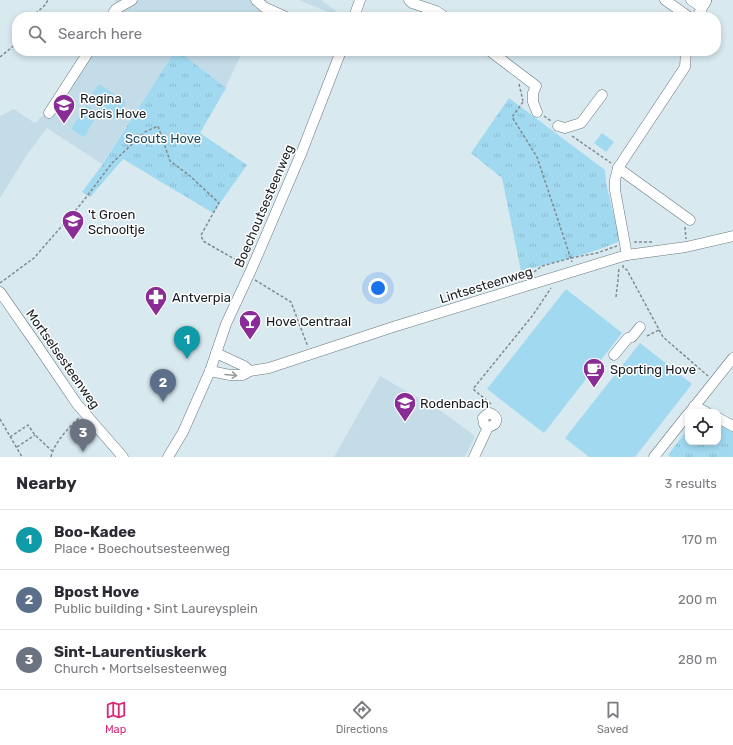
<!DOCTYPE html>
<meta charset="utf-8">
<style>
:root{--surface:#fff;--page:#f2f2f3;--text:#2b2b33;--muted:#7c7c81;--line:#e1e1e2;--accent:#db2777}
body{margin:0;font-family:Rubik,sans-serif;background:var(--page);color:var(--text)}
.controls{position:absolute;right:12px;bottom:12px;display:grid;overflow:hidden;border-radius:8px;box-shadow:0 2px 6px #0003}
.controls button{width:36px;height:36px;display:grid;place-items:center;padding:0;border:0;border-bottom:1px solid var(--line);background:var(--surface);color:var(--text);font:20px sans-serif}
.you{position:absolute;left:378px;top:288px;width:14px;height:14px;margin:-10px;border:3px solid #fff;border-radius:50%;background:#1a73e8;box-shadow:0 0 0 6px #1a73e833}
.badge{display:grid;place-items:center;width:26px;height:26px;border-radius:50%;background:var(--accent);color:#fff;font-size:13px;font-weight:700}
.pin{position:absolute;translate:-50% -33px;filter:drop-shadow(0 1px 2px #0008)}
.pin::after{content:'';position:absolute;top:21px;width:14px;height:12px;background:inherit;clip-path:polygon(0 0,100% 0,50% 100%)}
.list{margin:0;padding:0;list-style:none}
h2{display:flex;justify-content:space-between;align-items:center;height:52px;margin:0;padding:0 16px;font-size:17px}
h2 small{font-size:13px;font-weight:400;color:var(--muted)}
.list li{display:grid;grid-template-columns:26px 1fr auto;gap:12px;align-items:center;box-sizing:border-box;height:60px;padding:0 16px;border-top:1px solid var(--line)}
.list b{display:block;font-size:15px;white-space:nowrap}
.list p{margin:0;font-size:13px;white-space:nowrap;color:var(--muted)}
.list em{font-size:13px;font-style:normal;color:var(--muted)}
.icon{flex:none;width:22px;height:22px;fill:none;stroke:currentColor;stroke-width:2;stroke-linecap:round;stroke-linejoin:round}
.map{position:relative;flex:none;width:733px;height:457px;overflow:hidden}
.search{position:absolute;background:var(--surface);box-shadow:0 2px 6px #0003;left:12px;right:12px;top:12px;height:44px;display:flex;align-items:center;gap:10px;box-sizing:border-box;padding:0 14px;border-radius:16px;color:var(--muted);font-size:15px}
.sheet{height:232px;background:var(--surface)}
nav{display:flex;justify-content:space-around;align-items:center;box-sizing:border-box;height:56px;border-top:1px solid var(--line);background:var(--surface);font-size:11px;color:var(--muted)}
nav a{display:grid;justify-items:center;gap:2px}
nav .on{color:var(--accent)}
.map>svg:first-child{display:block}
.built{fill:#c3dce7}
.grass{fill:url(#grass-tufts)}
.garden{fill:#a1d9f0}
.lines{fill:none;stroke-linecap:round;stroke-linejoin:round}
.minor-casing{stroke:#68777d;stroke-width:11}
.path{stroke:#808c91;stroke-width:1.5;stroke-dasharray:3 2;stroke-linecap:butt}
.minor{stroke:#fff;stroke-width:10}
.oneway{stroke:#97999b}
.labels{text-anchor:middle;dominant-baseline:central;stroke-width:3;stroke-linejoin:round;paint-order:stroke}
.poi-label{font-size:13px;fill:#171d20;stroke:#fff;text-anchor:start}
.park-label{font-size:13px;fill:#1e4e5f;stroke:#fff}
.street-label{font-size:13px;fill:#171d20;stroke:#fff}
</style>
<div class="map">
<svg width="733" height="457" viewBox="0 0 733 457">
<defs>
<pattern id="grass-tufts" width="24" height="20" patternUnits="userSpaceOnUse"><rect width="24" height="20" fill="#a1d9f0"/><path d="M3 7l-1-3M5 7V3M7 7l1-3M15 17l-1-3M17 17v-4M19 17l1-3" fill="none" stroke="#8abace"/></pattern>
</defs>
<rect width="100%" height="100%" fill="#d8e9f0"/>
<g class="built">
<path d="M114,0h153l-9,17h-151l10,-15z"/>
<path d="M299,0h22l23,17h-4z"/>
<path d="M85,51h90l-73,113 -55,-36 -21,28 -26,42v-82l14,-7 16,11 5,3 11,-10z"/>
<path d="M178,51h65l-17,35 1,1 -1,2z"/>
<path d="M380,376l61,35 34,25 -10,21h-131z"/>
</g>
<g class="grass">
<path d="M175,51h3l48,37 -26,45 47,32 -34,48 -90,-54 -33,38 -8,-5 18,-24z"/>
<path d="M509,98l96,72 1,13 14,58c-31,14 -66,21 -99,30l-19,-93 -31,-25z"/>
<path d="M718,422l15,8v27h-62l-3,-2 20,-26v13h30z"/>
</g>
<g class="garden">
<path d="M99,84l27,18 -11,17 -28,-19z"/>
<path d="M86,105l13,7 -15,25 -13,-8z"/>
<path d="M602,133l12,9 -8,10 -12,-9z"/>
<path d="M566,289l56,44 -78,100 -57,-44z"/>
<path d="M640,343l52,41 -57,73h-46l-24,-19z"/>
</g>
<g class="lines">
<g class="minor-casing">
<g id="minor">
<path d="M256,0l8,7 22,10"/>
<path d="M409,0l3,3 24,8 9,6"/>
<path d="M665,0l24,17"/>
<path d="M691,0l9,6 6,-5"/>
<path d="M111,17l5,-8 16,-9"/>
<path d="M354,17l6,-17"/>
<path d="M697,17l9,-16"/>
<path d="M490,51l46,35 -3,7v9l4,10"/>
<path d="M49,113l40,-62"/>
<path d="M558,126l7,2 16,-5 21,-28"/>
<path d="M618,168l72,52"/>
<path d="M627,255l-12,-65v-10l3,-12 67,-101 1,-16"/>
<path d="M0,292l37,53 40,59 46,53"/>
<path d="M216,353l28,13 6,5"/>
<path d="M614,355l14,-17 4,-1 8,-10"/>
<path d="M210,371l20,4h13l7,-4 19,-3 124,-41 227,-70 7,-2 59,-8 47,-11"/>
<path d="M694,406l12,6"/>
<path d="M690,412l43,-54"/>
<path d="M718,418l15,8"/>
<path d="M168,457l15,-25 27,-61 16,-47 26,-56 49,-114 40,-103"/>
<path d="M474,457l14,-30c9,-2 12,-9 2,-14l-4,2 -3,3 1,6 4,3"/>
<path d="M654,457l34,-43"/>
</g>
</g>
<g class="path">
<path d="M32,17l13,-12 3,-5"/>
<path d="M0,57l17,-14"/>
<path d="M519,84l4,17"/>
<path d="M523,102l-11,15 25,40 35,105"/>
<path d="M544,116l7,5"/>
<path d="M572,136l39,27"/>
<path d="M685,227l1,12"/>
<path d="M634,242h18"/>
<path d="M623,265v2l4,3 36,67 45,39"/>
<path d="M530,275l12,-9 29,-8 26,-5 20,-7"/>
<path d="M255,280l36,22 17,45"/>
<path d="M0,283l34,-25 47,-54 31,-41 33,-31 13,-6 12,35 19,14 30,28 -18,32 2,6 40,23"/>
<path d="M616,297l2,-17 1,-13"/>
<path d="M647,336l12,-6"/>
<path d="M491,404l-18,-15 60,-74 18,-27"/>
<path d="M0,419l22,38"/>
<path d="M10,437l18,-12 7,10 17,16"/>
<path d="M17,447l18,-12"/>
<path d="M51,457c3,-14 17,-29 28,-39"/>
</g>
<use href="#minor" class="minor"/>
</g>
<defs><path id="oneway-shaft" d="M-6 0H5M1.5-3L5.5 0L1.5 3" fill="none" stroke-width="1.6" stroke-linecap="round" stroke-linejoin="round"/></defs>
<use class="oneway" href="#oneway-shaft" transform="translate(231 375) rotate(5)"/>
<defs>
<g id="school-pin" transform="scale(1.15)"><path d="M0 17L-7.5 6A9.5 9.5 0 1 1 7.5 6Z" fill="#8a2c95" stroke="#fff"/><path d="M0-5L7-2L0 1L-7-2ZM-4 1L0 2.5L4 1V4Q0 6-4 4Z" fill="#fff"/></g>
<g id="pharmacy-pin" transform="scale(1.15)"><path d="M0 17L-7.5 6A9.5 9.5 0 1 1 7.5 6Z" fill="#8a2c95" stroke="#fff"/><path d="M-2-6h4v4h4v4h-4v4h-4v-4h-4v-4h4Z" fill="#fff"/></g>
<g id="bar-pin" transform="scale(1.15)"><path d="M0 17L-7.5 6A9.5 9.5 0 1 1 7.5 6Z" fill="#8a2c95" stroke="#fff"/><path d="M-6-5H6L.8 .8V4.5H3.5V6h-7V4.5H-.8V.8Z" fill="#fff"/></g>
<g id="cafe-pin" transform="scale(1.15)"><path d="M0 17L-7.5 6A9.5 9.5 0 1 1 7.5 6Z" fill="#8a2c95" stroke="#fff"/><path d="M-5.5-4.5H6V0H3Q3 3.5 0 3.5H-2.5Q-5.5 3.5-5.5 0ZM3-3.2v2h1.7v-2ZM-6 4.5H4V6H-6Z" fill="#fff"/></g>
</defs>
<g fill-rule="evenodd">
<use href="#school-pin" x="64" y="105"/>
<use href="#school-pin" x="73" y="221"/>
<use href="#pharmacy-pin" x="156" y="297"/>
<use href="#bar-pin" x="250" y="321"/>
<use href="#cafe-pin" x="594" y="369"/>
<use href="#school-pin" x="405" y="403"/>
</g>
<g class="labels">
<g class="poi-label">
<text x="80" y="98">Regina<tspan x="80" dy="15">Pacis Hove</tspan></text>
<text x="88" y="214">'t Groen<tspan x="88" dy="15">Schooltje</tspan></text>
<text x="172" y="297">Antverpia</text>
<text x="266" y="321">Hove Centraal</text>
<text x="610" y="369">Sporting Hove</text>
<text x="420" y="403">Rodenbach</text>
</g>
<g class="park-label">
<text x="163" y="138">Scouts Hove</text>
</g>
<g class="street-label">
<text transform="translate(264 206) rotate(-67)">Boechoutsesteenweg</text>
<text transform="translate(486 285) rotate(-17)">Lintsesteenweg</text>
<text transform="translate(63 359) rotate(55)">Mortselsesteenweg</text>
</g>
</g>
</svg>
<div class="controls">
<button><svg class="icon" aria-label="locate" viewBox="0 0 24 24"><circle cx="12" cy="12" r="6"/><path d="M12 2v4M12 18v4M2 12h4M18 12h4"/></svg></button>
</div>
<div class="you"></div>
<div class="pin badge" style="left:187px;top:359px;background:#0f9aa8">1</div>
<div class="pin badge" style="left:163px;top:402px;background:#5c6f8a">2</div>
<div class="pin badge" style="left:83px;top:452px;background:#6b7280">3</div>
<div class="search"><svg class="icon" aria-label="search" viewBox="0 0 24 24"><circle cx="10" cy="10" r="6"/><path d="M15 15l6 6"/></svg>Search here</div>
</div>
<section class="sheet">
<h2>Nearby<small>3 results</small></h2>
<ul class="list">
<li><span class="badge" style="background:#0f9aa8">1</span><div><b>Boo-Kadee</b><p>Place · Boechoutsesteenweg</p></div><em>170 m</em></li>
<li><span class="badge" style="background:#5c6f8a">2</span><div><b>Bpost Hove</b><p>Public building · Sint Laureysplein</p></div><em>200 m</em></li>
<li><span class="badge" style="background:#6b7280">3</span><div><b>Sint-Laurentiuskerk</b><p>Church · Mortselsesteenweg</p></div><em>280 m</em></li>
</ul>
</section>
<nav>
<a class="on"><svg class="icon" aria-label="map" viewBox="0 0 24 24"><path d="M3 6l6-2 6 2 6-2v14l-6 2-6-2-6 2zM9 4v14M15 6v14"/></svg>Map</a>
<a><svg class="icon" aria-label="directions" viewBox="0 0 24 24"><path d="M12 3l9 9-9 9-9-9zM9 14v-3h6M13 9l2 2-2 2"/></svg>Directions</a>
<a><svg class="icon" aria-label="saved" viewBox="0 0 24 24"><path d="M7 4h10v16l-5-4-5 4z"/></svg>Saved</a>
</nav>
